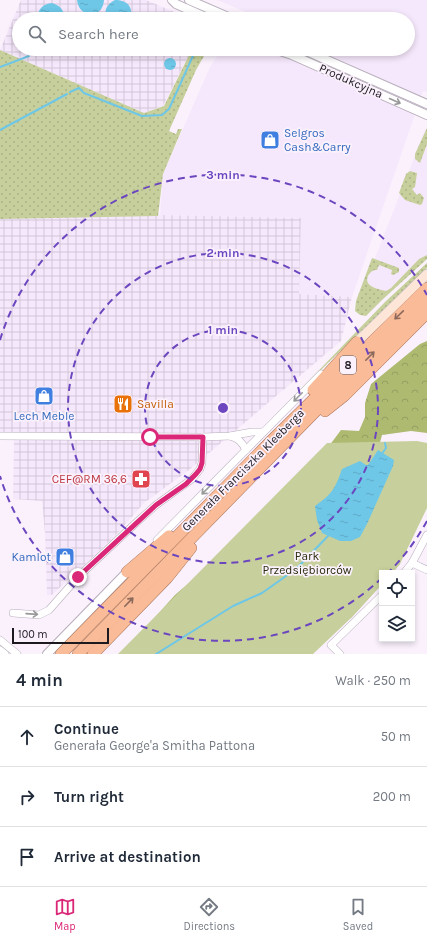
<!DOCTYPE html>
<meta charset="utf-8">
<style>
:root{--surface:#fff;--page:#f2f2f3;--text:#1f2937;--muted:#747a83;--line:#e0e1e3;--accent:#db2777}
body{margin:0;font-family:Karla,sans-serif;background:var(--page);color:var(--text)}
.controls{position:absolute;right:12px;bottom:12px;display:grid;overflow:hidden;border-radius:0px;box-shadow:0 2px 6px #0003}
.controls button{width:36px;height:36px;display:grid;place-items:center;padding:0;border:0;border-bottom:1px solid var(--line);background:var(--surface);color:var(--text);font:20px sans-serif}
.scale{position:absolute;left:12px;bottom:10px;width:97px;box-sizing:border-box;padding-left:4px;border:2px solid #1d1a1f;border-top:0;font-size:11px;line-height:14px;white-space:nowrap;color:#1d1a1f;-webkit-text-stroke:3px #faf1fd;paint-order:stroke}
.stop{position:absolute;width:12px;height:12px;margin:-9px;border:3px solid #db2777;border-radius:50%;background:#fff}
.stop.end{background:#db2777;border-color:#fff;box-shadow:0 1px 4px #0008}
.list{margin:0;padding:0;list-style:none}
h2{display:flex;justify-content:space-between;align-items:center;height:52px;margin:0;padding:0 16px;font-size:17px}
h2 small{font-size:13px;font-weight:400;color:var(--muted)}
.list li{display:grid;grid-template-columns:26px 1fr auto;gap:12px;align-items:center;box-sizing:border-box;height:60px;padding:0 16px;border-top:1px solid var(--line)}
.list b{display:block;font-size:15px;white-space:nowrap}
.list p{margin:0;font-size:13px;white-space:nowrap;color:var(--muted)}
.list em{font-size:13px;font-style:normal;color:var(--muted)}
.icon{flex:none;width:22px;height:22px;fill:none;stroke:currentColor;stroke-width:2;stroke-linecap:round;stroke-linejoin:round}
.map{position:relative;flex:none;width:427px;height:654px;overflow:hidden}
.search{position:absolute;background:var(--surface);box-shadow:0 2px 6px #0003;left:12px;right:12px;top:12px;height:44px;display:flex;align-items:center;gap:10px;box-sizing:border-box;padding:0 14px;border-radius:22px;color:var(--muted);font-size:15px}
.sheet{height:232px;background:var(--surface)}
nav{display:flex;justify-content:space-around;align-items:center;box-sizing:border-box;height:56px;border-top:1px solid var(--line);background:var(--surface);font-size:11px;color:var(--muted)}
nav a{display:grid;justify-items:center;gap:2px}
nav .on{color:var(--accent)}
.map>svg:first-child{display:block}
.built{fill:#f6e8fc}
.industrial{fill:url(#industrial-grid)}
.grass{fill:url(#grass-dots)}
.forest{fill:url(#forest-crowns)}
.park{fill:#c7d09c}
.water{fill:url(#water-ripples)}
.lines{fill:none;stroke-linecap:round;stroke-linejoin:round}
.stream{stroke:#6ec7e7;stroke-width:2}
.minor-casing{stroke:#b7adbb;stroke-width:8}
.tertiary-casing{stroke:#b7adbb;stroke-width:10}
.secondary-casing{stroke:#b7adbb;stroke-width:10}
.trunk-casing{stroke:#ac785d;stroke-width:12}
.minor{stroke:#fff;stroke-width:7}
.tertiary{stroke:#fff;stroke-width:8}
.secondary{stroke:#fde6d8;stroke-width:9}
.trunk{stroke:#fabb98;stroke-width:11}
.oneway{stroke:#99989a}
.oneway2{stroke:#8c6a5c}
.route{stroke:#db2777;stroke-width:5}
.ring{fill:none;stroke:#6b46bf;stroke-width:2;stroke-dasharray:7 5}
.labels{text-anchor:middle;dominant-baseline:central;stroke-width:3.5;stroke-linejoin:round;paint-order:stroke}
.shield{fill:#faf1fd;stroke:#5f5a62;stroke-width:1}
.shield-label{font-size:11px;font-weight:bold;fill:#1d1a1f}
.street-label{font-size:12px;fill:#1d1a1f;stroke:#faf1fd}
.shop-label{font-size:12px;fill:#366cbe;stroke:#faf1fd;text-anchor:start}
.food-label{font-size:12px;fill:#c56008;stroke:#faf1fd;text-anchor:start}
.health-label{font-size:12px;fill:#be3a42;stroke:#faf1fd;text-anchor:end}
.park-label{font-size:12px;fill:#282c0c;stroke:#faf1fd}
.centre{fill:#6b46bf;stroke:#faf1fd;stroke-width:2}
.ring-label{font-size:12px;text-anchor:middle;font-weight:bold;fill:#6b46bf;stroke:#faf1fd;stroke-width:3.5;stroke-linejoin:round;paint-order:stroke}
</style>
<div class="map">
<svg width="427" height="654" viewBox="0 0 427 654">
<defs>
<pattern id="industrial-grid" width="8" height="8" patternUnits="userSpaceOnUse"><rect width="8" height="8" fill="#f6e8fc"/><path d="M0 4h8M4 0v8" fill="none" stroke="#d2c6d8"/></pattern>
<pattern id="grass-dots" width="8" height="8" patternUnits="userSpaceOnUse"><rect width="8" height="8" fill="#c7d09c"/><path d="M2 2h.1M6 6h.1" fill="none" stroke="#aab286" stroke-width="1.8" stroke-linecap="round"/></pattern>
<pattern id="forest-crowns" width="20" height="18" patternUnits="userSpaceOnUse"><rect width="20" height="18" fill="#afba71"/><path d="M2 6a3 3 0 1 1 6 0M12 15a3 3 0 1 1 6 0" fill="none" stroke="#969f61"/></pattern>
<pattern id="water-ripples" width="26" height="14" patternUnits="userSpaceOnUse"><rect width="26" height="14" fill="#6ec7e7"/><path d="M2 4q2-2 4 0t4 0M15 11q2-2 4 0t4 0" fill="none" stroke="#5faac6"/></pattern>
</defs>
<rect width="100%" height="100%" fill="#faf1fd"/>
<g class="built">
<path d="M217,0h210v92l-4,-1 -71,206 -53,-3 1,-76 -140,-3 3,-41 47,-107 12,-18h186v-30h-162l2,-6z"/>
<path d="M425,130l2,1v127l-43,39 -21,-8z"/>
</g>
<g class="industrial">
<path d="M21,0h125l45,19h-172v30h173l-29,57 -19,7 -144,-63z"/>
<path d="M160,215l141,3 -2,76 53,3 -11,44 -152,129 -45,33 -28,32 -64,60h-5l-2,-62 -3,-32 -29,-2 1,-59h-14v-221z"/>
</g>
<g class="grass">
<path d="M192,49h16l-12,21 -27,61 7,3 2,-5h4l-19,45 -5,42 -158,3v-169l144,63 20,-7z"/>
<path d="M427,128v16l-7,19 -5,-4v-5z"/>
<path d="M410,171l7,2 -2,14 -3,2 5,6 3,-2 4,5 -2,6 -2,1 -15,-5 -6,-7 7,-19z"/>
<path d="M427,255v4l-45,41 -16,16 -6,-1 -5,-4 1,-10 16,-43 27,10v4l-6,3 -2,-1 1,-4 -13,-5 -2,5c-6,-1 -12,7 -9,13 3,5 13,7 18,8l5,-3 28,-29z"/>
<path d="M427,263v5l-97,93 -65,65 120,-124z"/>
</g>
<path class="forest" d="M427,341v92l-16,-2 -29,4 -4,15 21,95 1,19 -8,9h-10v11l-31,34 -83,36h-146l53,-59 65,-56 89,-93 12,-16 18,1 6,-14v-14l6,-19 49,-40z"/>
<path class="park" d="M417,441l10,2v65l-27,56 -8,9h-10v11l-31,34 -38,36h-195l209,-211z"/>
<g class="water">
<path d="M77,0h27c-1,19 -25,19 -27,0z"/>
<path d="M115,0c12,0 19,7 15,19h-23c-4,-9 0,-15 8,-19z"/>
<path d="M52,3c9,3 12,7 12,16h-26c-1,-10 5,-15 14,-16z"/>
<path d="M96,49h21c-7,7 -14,6 -21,0z"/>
<path d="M170,49h12c-1,9 -10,9 -12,0z"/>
<circle cx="170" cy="64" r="6"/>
<path d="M378,450l16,10 -1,6 -26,58 -7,13 -9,4h-11l-18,-8 -5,-13 -2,-14c17,-12 20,-17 27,-37l18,-8 6,4h2z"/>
</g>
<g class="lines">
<g class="stream">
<path d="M0,67l29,-11"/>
<path d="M70,92l9,-4 5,5 58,23 20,-1 7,-6 27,-60"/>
<path d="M0,130l67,-36"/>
<path d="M381,455l5,-7 -1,-5"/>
<path d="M156,654l77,-48 29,-13 34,-24 34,-35"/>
</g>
<g class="minor-casing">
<g id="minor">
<path d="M0,436l203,1 27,-1 22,-4h11"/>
<path d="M230,436c8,2 12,6 16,14"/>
<path d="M157,540l164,-166"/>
<path d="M412,563l15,7"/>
<path d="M404,573l8,-10 15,-28"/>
<path d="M13,613l26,2 10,-5 29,-33 60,-56 18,-16 36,-26 8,-10 2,-6 1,-26"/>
<path d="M0,640l17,14"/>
<path d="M0,650l5,4"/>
<path d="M340,654l-9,-9 51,-50"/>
</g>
</g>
<g class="tertiary-casing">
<g id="tertiary">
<path d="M172,0l4,4 34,15"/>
<path d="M189,0l44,19"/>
<path d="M274,49l18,6 135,60"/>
<path d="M302,49l125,55"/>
<path d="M47,654l80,-82"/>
</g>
</g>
<g class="secondary-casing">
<path id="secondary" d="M357,342l70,-68"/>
</g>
<g class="trunk-casing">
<g id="trunk">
<path d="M313,390l44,-48"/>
<path d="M325,411l19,-15 83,-83"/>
<path d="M127,572l42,-36"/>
<path d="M61,654l209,-212 157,-154"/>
<path d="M78,654l279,-285 70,-69"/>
<path d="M93,654l74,-76 24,-30"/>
</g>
</g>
<use href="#minor" class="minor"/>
<use href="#tertiary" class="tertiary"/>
<use href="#secondary" class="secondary"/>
<use href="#trunk" class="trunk"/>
</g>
<defs><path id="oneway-shaft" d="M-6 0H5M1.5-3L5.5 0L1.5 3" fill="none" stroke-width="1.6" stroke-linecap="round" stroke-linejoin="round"/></defs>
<g class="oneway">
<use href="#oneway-shaft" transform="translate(395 101) rotate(24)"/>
<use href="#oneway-shaft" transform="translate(298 397) rotate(135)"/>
<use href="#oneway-shaft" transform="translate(206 490) rotate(135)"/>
<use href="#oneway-shaft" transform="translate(32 614) rotate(4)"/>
</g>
<g class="oneway2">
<use href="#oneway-shaft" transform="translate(399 315) rotate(136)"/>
<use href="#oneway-shaft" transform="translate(370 356) rotate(-45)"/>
<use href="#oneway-shaft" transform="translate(129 602) rotate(-46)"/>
</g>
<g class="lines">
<path class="route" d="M78,577l78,-72 30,-21 10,-10 4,-5 2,-6 1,-26h-53"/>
</g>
<g class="ring">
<circle cx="223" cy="408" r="78"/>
<circle cx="223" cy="408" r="155"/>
<path d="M427 521A233 233 0 0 1 388 573M382 578A233 233 0 0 1 0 476M0 340A233 233 0 0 1 427 295"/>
</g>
<defs>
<g id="shop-square" transform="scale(1)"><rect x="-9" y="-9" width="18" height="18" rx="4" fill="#3f7fe0" stroke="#faf1fd"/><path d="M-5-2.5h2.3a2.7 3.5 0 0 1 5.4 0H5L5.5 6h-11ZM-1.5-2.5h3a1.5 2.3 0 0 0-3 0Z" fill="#fff"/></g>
<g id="restaurant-square" transform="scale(1)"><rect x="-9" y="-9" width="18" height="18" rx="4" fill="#e8710a" stroke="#faf1fd"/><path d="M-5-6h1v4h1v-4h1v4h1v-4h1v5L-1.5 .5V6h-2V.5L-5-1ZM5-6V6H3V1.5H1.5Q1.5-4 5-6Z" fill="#fff"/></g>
<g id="pharmacy-square" transform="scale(1)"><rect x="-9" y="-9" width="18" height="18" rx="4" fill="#e0444e" stroke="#faf1fd"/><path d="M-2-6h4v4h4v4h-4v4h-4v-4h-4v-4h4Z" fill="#fff"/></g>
</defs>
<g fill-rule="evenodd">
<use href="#shop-square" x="270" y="140"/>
<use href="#shop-square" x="44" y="396"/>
<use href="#restaurant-square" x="123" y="404"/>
<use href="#pharmacy-square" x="141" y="479"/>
<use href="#shop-square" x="65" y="557"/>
</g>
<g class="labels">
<rect class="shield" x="340" y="356" width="16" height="18" rx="3"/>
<g class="shield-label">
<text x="348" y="365">8</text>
</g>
<g class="street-label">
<text transform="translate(351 81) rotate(24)">Produkcyjna</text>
<text transform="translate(243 470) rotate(-45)">Generała Franciszka Kleeberga</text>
</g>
<g class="shop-label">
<text x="284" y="133">Selgros<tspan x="284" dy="14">Cash&amp;Carry</tspan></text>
<text x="44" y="416" text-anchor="middle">Lech Meble</text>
<text x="51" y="557" text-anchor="end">Kamlot</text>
</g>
<g class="food-label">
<text x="137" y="404">Savilla</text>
</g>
<g class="health-label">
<text x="127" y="479">CEF@RM 36,6</text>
</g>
<g class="park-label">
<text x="307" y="556">Park<tspan x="307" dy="14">Przedsiębiorców</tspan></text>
</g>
</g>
<circle cx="223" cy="408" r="6" class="centre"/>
<g class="ring-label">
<text x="223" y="179">3 min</text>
<text x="223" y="257">2 min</text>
<text x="223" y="334">1 min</text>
</g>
</svg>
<div class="controls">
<button><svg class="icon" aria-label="locate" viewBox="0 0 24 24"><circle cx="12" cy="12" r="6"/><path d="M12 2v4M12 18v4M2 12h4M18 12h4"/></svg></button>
<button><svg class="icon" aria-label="layers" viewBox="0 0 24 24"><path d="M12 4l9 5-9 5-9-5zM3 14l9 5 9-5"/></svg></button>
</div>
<div class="scale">100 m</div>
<div class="stop" style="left:150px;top:437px"></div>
<div class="stop end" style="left:78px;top:577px"></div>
<div class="search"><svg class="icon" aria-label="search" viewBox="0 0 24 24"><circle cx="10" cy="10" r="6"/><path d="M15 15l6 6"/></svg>Search here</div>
</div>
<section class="sheet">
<h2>4 min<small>Walk · 250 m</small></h2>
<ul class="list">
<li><svg class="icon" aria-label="ahead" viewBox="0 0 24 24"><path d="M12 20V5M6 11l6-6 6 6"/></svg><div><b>Continue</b><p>Generała George'a Smitha Pattona</p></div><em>50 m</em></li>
<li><svg class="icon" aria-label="right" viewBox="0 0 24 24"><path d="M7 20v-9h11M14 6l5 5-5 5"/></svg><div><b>Turn right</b></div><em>200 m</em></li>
<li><svg class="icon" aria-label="arrive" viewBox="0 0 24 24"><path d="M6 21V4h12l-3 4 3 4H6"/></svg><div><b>Arrive at destination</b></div></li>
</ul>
</section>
<nav>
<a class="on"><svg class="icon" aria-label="map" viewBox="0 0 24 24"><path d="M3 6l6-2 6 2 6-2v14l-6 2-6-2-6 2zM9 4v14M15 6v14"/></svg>Map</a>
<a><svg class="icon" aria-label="directions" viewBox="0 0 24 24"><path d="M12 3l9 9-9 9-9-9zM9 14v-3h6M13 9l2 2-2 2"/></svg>Directions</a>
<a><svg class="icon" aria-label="saved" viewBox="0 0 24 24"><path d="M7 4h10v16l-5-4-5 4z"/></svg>Saved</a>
</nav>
